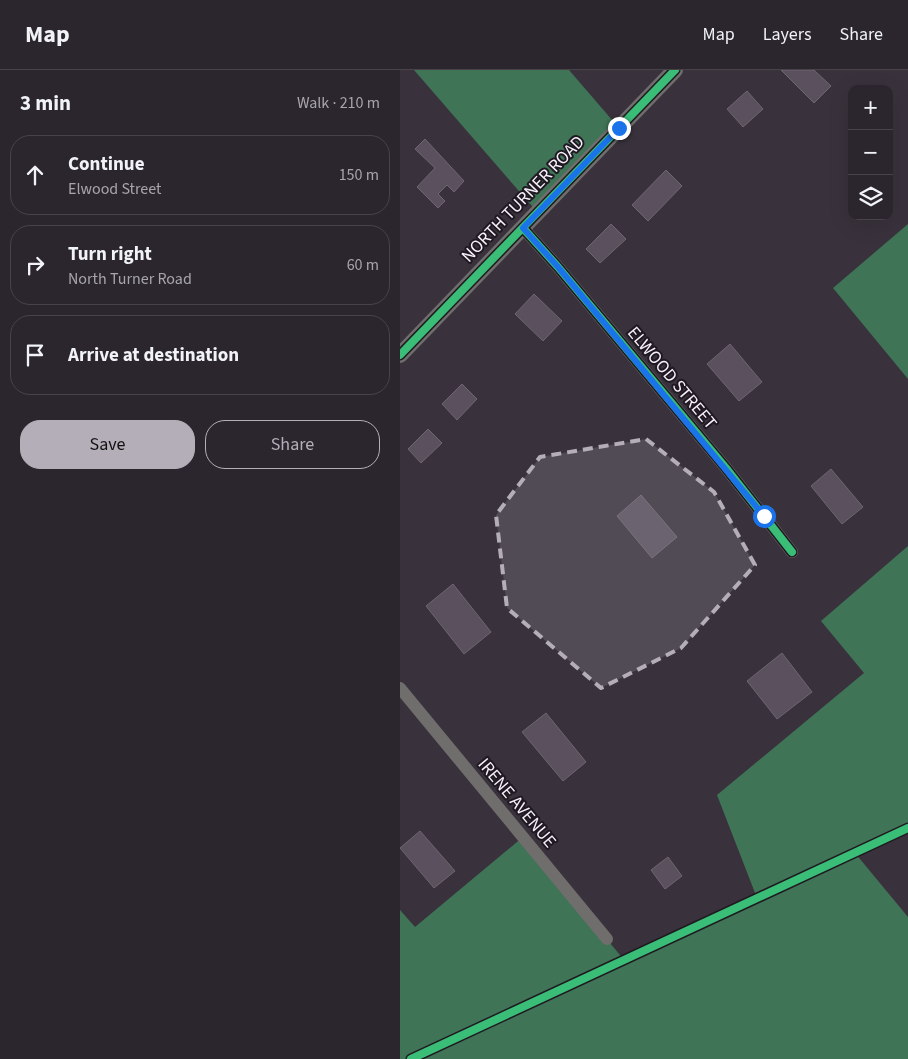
<!DOCTYPE html>
<meta charset="utf-8">
<style>
:root{--surface:#2b262d;--page:#373239;--text:#f1f3f6;--muted:#a6a5aa;--line:#474349;--accent:#b4aeb8}
body{margin:0;font-family:"Source Sans 3",sans-serif;background:var(--page);color:var(--text)}
.controls{position:absolute;right:15px;top:15px;display:grid;overflow:hidden;border-radius:10px;box-shadow:0 5px 20px #0002}
.controls button{width:45px;height:45px;display:grid;place-items:center;padding:0;border:0;border-bottom:1px solid var(--line);background:var(--surface);color:var(--text);font:25px sans-serif}
.stop{position:absolute;width:15px;height:15px;margin:-11px;border:4px solid #1a73e8;border-radius:50%;background:#fff}
.stop.end{background:#1a73e8;border-color:#fff;box-shadow:0 1px 5px #0008}
.list{margin:0;padding:0;list-style:none}
h2{display:flex;justify-content:space-between;align-items:center;height:65px;margin:0;padding:0 20px;font-size:21px}
h2 small{font-size:16px;font-weight:400;color:var(--muted)}
.list li{display:grid;grid-template-columns:32px 1fr auto;gap:15px;align-items:center;box-sizing:border-box;height:80px;margin:0 10px 10px;padding:0 10px;border:1px solid var(--line);border-radius:20px}
.list b{display:block;font-size:19px;white-space:nowrap}
.list p{margin:0;font-size:16px;white-space:nowrap;color:var(--muted)}
.list em{font-size:16px;font-style:normal;color:var(--muted)}
.actions{display:flex;gap:10px;padding:15px 20px}
.actions a{flex:1;padding:11px 0;border:1px solid var(--accent);border-radius:20px;text-align:center;font-size:18px;color:var(--accent)}
.actions .main{background:var(--accent);color:#111}
.icon{flex:none;width:28px;height:28px;fill:none;stroke:currentColor;stroke-width:2;stroke-linecap:round;stroke-linejoin:round}
.map{position:relative;flex:none;width:508px;height:989px;overflow:hidden}
header{display:flex;align-items:center;gap:30px;box-sizing:border-box;height:70px;padding:0 25px;background:var(--surface);border-bottom:1px solid var(--line)}
header strong{font-size:24px}
nav{display:flex;gap:28px;margin-inline-start:auto;font-size:18px}
main{display:flex}
aside{flex:1;background:var(--surface)}
.map>svg:first-child{display:block}
.forest{fill:#3f7457}
.building{fill:#5a505e;stroke:#6d676f}
.lines{fill:none;stroke-linecap:round;stroke-linejoin:round}
.minor{stroke:#706e6d;stroke-width:12}
.tertiary{stroke:#706e6d;stroke-width:16}
.cycleway-casing{stroke:#1f1921;stroke-width:11}
.cycleway{stroke:#3abd76;stroke-width:8}
.route{stroke:#1a73e8;stroke-width:6}
.marked{fill:#b4aeb8;fill-opacity:0.2;stroke:#b4aeb8;stroke-width:4;stroke-dasharray:10 6;stroke-linejoin:round}
.labels{text-anchor:middle;dominant-baseline:central;stroke-width:4;stroke-linejoin:round;paint-order:stroke}
.street-label{font-size:18px;fill:#f7f0fb;stroke:#1f1921}
</style>
<header>
<strong>Map</strong>
<nav><a>Map</a><a>Layers</a><a>Share</a></nav>
</header>
<main>
<aside>
<h2>3 min<small>Walk · 210 m</small></h2>
<ul class="list">
<li><svg class="icon" aria-label="ahead" viewBox="0 0 24 24"><path d="M12 20V5M6 11l6-6 6 6"/></svg><div><b>Continue</b><p>Elwood Street</p></div><em>150 m</em></li>
<li><svg class="icon" aria-label="right" viewBox="0 0 24 24"><path d="M7 20v-9h11M14 6l5 5-5 5"/></svg><div><b>Turn right</b><p>North Turner Road</p></div><em>60 m</em></li>
<li><svg class="icon" aria-label="arrive" viewBox="0 0 24 24"><path d="M6 21V4h12l-3 4 3 4H6"/></svg><div><b>Arrive at destination</b></div></li>
</ul>
<div class="actions"><a class="main">Save</a><a>Share</a></div>
</aside>
<div class="map">
<svg width="508" height="989" viewBox="0 0 508 989">
<rect width="100%" height="100%" fill="#39323c"/>
<g class="forest">
<path d="M14,0h155l50,58 -81,85z"/>
<path d="M508,154v155l-75,-91z"/>
<path d="M508,476v282l-53,25 53,64v142h-508v-149l15,17 108,-90 101,123 133,-62 -40,-103 147,-122 -43,-52z"/>
</g>
<g class="building">
<path d="M381,0h33l17,16 -17,17z"/>
<path d="M347,21l16,18 -20,18 -16,-18z"/>
<path d="M25,69l39,42 -10,11 -7,-7 -9,9 7,7 -7,7 -21,-21 18,-19 -20,-19z"/>
<path d="M266,100l16,16 -34,35 -16,-16z"/>
<path d="M211,154l15,15 -26,24 -14,-14z"/>
<path d="M134,224l28,27 -19,20 -28,-27z"/>
<path d="M330,274l32,38 -23,19 -32,-37z"/>
<path d="M62,314l15,15 -20,21 -15,-16z"/>
<path d="M28,359l14,14 -21,20 -13,-14z"/>
<path d="M431,399l32,38 -21,17 -31,-38z"/>
<path d="M241,425l36,42 -25,21 -35,-42z"/>
<path d="M53,514l38,48 -27,22 -38,-48z"/>
<path d="M382,583l30,39 -35,27 -30,-38z"/>
<path d="M146,643l40,49 -23,19 -41,-49z"/>
<path d="M20,761l35,40 -21,17 -34,-40z"/>
<path d="M268,787l14,19 -17,13 -14,-19z"/>
</g>
<g class="lines">
<g class="minor">
<path d="M123,158l35,39 168,201 66,84"/>
<path d="M0,618l207,251"/>
</g>
<path class="tertiary" d="M0,285l275,-285"/>
<g class="cycleway-casing">
<g id="cycleway">
<path d="M123,158l35,39 168,201 66,84"/>
<path d="M0,285l275,-285"/>
<path d="M11,989l497,-231"/>
</g>
</g>
<use href="#cycleway" class="cycleway"/>
</g>
<g class="lines">
<path class="route" d="M219,58l-96,100 35,39 206,249"/>
</g>
<path class="marked" d="M246,369l68,53 41,73 -74,83 -80,40 -94,-80 -11,-93 44,-58z"/>
<g class="labels">
<g class="street-label">
<text transform="translate(123 129) rotate(-46)">NORTH TURNER ROAD</text>
<text transform="translate(272 308) rotate(50)">ELWOOD STREET</text>
<text transform="translate(117 733) rotate(50)">IRENE AVENUE</text>
</g>
</g>
</svg>
<div class="controls">
<button>+</button>
<button>−</button>
<button><svg class="icon" aria-label="layers" viewBox="0 0 24 24"><path d="M12 4l9 5-9 5-9-5zM3 14l9 5 9-5"/></svg></button>
</div>
<div class="stop" style="left:364px;top:446px"></div>
<div class="stop end" style="left:219px;top:58px"></div>
</div>
</main>
